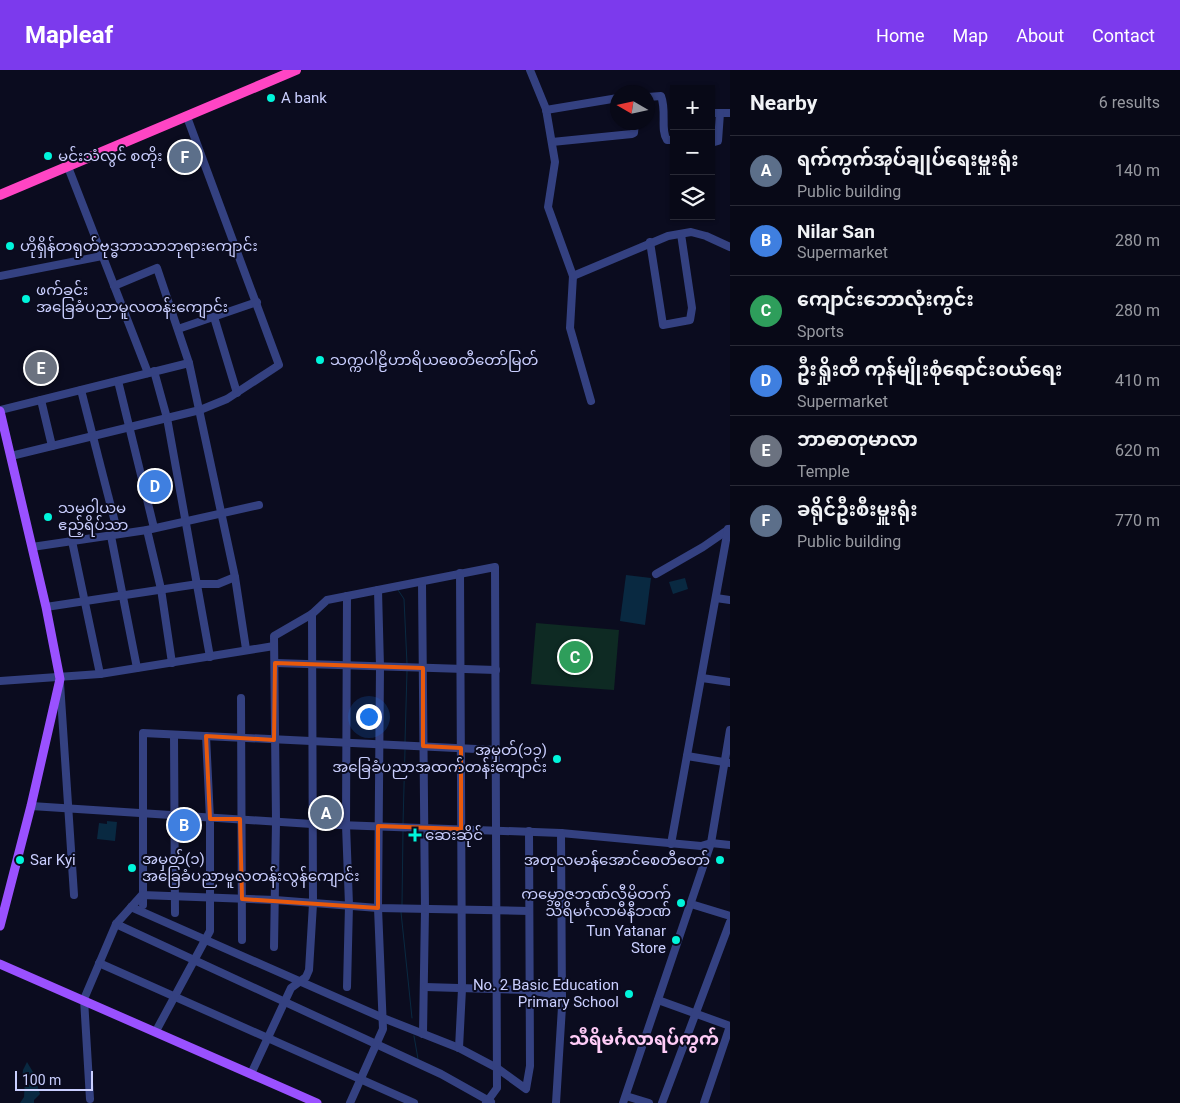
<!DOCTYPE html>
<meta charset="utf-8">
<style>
:root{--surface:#080917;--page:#111220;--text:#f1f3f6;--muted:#989aa1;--line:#292a36;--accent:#7c3aed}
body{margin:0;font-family:Roboto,"Noto Sans Myanmar",sans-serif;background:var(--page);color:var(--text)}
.controls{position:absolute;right:15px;top:15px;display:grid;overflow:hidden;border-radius:0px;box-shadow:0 1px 4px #0004}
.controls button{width:45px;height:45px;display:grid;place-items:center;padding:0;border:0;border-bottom:1px solid var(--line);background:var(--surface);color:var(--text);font:25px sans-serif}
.compass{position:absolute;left:610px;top:15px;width:45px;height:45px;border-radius:50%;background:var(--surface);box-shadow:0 1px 4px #0004;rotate:279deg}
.scale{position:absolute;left:15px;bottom:12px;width:78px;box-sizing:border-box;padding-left:5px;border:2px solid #cacfff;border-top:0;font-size:14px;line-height:18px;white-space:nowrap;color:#cacfff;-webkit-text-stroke:4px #0b0c1f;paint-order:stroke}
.you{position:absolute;left:368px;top:646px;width:18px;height:18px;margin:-12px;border:4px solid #fff;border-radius:50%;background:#1a73e8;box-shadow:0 0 0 8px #1a73e833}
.badge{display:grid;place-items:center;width:32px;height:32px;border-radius:50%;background:var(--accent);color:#fff;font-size:16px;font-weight:700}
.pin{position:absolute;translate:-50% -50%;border:2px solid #fff;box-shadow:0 1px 5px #0006}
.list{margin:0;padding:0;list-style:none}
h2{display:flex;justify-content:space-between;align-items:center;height:65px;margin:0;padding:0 20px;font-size:21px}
h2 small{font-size:16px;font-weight:400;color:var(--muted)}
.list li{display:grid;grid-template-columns:32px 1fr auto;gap:15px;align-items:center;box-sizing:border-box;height:70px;padding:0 20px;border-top:1px solid var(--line)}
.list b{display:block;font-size:19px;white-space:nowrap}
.list p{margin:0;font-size:16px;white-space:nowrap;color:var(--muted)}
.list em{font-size:16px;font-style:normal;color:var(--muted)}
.icon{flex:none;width:28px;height:28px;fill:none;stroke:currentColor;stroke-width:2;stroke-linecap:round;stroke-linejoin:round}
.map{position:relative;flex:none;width:730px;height:1033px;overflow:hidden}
header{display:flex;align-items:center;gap:30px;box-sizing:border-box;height:70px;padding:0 25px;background:var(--accent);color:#fff}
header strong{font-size:24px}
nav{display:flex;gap:28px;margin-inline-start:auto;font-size:18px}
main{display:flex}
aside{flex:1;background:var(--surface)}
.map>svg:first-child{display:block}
.green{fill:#0e2a23}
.water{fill:#092941}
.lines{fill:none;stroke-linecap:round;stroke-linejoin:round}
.stream{stroke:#092941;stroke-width:1}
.minor{stroke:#344181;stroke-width:8}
.major{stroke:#9a51ff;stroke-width:9}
.highway{stroke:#ff45c4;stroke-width:10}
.marked{fill:none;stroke:#e8590c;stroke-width:4;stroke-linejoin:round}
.poi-dot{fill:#00f5db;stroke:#0b0c1f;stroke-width:2}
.labels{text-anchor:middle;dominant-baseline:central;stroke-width:4;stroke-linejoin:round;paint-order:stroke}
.poi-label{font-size:15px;fill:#cacfff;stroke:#0b0c1f;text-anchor:start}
.quarter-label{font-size:18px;font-weight:bold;fill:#ffccf7;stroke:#0b0c1f}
</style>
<header>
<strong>Mapleaf</strong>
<nav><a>Home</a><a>Map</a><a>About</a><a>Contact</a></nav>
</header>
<main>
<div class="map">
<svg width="730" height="1033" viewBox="0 0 730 1033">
<rect width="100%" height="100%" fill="#0b0c1f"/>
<path class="green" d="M536,553l83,7 -5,60 -83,-6z"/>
<g class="water">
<path d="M626,505l25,3 -6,47 -25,-4z"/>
<path d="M685,508l3,11 -15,5 -4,-12z"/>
<path d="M107,751l10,1 -2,19 -18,-2 2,-16 8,1z"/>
<path d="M27,992l6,10 7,22 -6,6v3h-14l4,-6 1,-18 -3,-1 1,-8z"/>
</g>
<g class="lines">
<g class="stream">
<path d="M398,520l6,9 3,65"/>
<path d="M405,672l2,-71"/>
<path d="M403,754l2,-74"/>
<path d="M402,835l1,-74"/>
<path d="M401,842l11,106"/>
<path d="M414,966l4,23"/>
</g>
<g class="minor">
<path d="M530,0l16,39 9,53 -7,45 25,69 -3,52 21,73"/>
<path d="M648,27l13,-1c6,15 -1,34 6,44h7"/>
<path d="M546,40l72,-12"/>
<path d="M711,43h19"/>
<path d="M552,72l80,-8 2,-1 1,-11"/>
<path d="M711,73l7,-2 2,-28"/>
<path d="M68,97l80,206"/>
<path d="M650,172l13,83 27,-5 2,-12 -11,-74"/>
<path d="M0,206l102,-20"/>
<path d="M573,206l95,-40 23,-4 15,4 24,11"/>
<path d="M114,216l43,-18 32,95 46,214 11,72"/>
<path d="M214,247l23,76"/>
<path d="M178,259l79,-27"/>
<path d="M154,301l13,47 43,239"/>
<path d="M118,311l36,147"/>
<path d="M81,320l37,144"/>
<path d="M41,330l11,46"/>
<path d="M0,340l189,-47"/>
<path d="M11,386l189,-46 27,-11 52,-34 -92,-248"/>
<path d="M147,460l14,59 11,74"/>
<path d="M111,466l26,132"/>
<path d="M72,471l28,133"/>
<path d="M32,477l115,-17 112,-25"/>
<path d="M656,504l47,-27 26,-18"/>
<path d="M422,513l3,326 -2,125"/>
<path d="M347,526l-1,229 3,80 -2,82"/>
<path d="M716,528l14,2"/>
<path d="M46,537l152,-23h20l17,-7"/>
<path d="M275,593l221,7"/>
<path d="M702,608l28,4"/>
<path d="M0,611l100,-7 174,-28"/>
<path d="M60,613l14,212"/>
<path d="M241,628l1,242"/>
<path d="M174,665l1,178"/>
<path d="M687,686l43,7"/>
<path d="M31,736l281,18 249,9 140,13 10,-3 19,2"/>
<path d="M671,774l57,-315"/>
<path d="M691,834l39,12"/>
<path d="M143,835v-172l354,17"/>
<path d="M131,837l252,111 76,30 38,20 29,21 4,-23 -1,-235"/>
<path d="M116,854l325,150 50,28"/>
<path d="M274,877l2,-126 -2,-185 38,-22 15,-14 168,-33 2,521 -11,15"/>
<path d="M99,893l315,140"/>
<path d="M425,917l104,3 33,6"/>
<path d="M658,930l72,26"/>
<path d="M156,961l54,-100v-112l-4,-83"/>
<path d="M459,978l3,-59 -2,-416"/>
<path d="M251,1004l40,-86 15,-11 3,-7 4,-66 -1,-290"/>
<path d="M626,1026l23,7"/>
<path d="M90,1029l-6,-100 32,-75 26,-29 133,5 103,8 151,3"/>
<path d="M350,1033l33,-74 -5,-121 2,-241 -2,-77"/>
<path d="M556,1033l6,-96 -1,-174"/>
<path d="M623,1033l88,-260 19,-113"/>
<path d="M662,1033l68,-181"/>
<path d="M704,1033l26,-77"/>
</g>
<g class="major">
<path d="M0,341l46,196 14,72 -29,127 -31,120"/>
<path d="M0,894l317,139"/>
</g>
<path class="highway" d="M0,125l296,-125"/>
</g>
<path class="marked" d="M275,593l148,5v78l38,2v81l-83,-3v82l-136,-9 -2,-80h-30l-4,-83 68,4z"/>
<g class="poi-dot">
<circle cx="271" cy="28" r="5"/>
<circle cx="48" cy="86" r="5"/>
<circle cx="10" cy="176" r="5"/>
<circle cx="26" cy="229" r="5"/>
<circle cx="320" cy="290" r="5"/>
<circle cx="48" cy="447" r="5"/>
<circle cx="557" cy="689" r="5"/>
<path d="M412.5 757.5h5v5h5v5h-5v5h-5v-5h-5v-5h5z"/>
<circle cx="20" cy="790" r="5"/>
<circle cx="720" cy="790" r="5"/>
<circle cx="132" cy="798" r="5"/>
<circle cx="681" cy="833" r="5"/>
<circle cx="676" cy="870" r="5"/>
<circle cx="629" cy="924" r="5"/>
</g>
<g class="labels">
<g class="poi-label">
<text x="281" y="28">A bank</text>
<text x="58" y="86">မင်းသံလွင် စတိုး</text>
<text x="20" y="176">ဟိုရှိန်တရုတ်ဗုဒ္ဓဘာသာဘုရားကျောင်း</text>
<text x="36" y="220">ဖက်ခင်း<tspan x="36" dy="17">အခြေခံပညာမူလတန်းကျောင်း</tspan></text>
<text x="330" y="290">သက္ကပါဠိဟာရိယစေတီတော်မြတ်</text>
<text x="58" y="438">သမဝါယမ<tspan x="58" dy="17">ဧည့်ရိပ်သာ</tspan></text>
<text x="547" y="680" text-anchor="end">အမှတ်(၁၁)<tspan x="547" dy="17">အခြေခံပညာအထက်တန်းကျောင်း</tspan></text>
<text x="425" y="765">ဆေးဆိုင်</text>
<text x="142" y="789">အမှတ်(၁)<tspan x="142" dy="17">အခြေခံပညာမူလတန်းလွန်ကျောင်း</tspan></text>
<text x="30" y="790">Sar Kyi</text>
<text x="710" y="790" text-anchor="end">အတုလမာန်အောင်စေတီတော်</text>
<text x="671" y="824" text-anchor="end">ကမ္ဘောဇဘဏ်လီမိတက်<tspan x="671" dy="17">သီရိမင်္ဂလာမီနီဘဏ်</tspan></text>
<text x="666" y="861" text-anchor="end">Tun Yatanar<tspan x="666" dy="17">Store</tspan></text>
<text x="619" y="915" text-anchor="end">No. 2 Basic Education<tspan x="619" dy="17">Primary School</tspan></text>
</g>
<g class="quarter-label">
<text x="644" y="968">သီရိမင်္ဂလာရပ်ကွက်</text>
</g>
</g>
</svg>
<div class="controls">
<button>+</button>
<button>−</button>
<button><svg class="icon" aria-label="layers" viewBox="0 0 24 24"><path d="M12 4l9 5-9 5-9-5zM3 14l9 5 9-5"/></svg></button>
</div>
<svg class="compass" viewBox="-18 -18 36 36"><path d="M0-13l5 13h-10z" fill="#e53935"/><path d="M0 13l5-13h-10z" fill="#989aa1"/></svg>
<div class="scale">100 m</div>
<div class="you"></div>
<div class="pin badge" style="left:326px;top:743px;background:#5c6f8a">A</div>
<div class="pin badge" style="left:184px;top:755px;background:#3f7fe0">B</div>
<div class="pin badge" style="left:575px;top:587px;background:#2e9e5b">C</div>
<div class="pin badge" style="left:155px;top:416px;background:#3f7fe0">D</div>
<div class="pin badge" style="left:41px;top:298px;background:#6b7280">E</div>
<div class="pin badge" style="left:185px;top:87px;background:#5c6f8a">F</div>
</div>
<aside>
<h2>Nearby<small>6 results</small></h2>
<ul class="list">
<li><span class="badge" style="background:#5c6f8a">A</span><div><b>ရက်ကွက်အုပ်ချုပ်ရေးမှူးရုံး</b><p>Public building</p></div><em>140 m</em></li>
<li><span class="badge" style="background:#3f7fe0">B</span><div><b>Nilar San</b><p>Supermarket</p></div><em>280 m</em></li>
<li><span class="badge" style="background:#2e9e5b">C</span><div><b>ကျောင်းဘောလုံးကွင်း</b><p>Sports</p></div><em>280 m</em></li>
<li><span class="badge" style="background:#3f7fe0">D</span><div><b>ဦးရှိုးတီ ကုန်မျိုးစုံရောင်းဝယ်ရေး</b><p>Supermarket</p></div><em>410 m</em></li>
<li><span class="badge" style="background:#6b7280">E</span><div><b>ဘာဓာတုမာလာ</b><p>Temple</p></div><em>620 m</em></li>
<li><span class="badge" style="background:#5c6f8a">F</span><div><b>ခရိုင်ဦးစီးမှူးရုံး</b><p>Public building</p></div><em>770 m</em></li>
</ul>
</aside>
</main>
